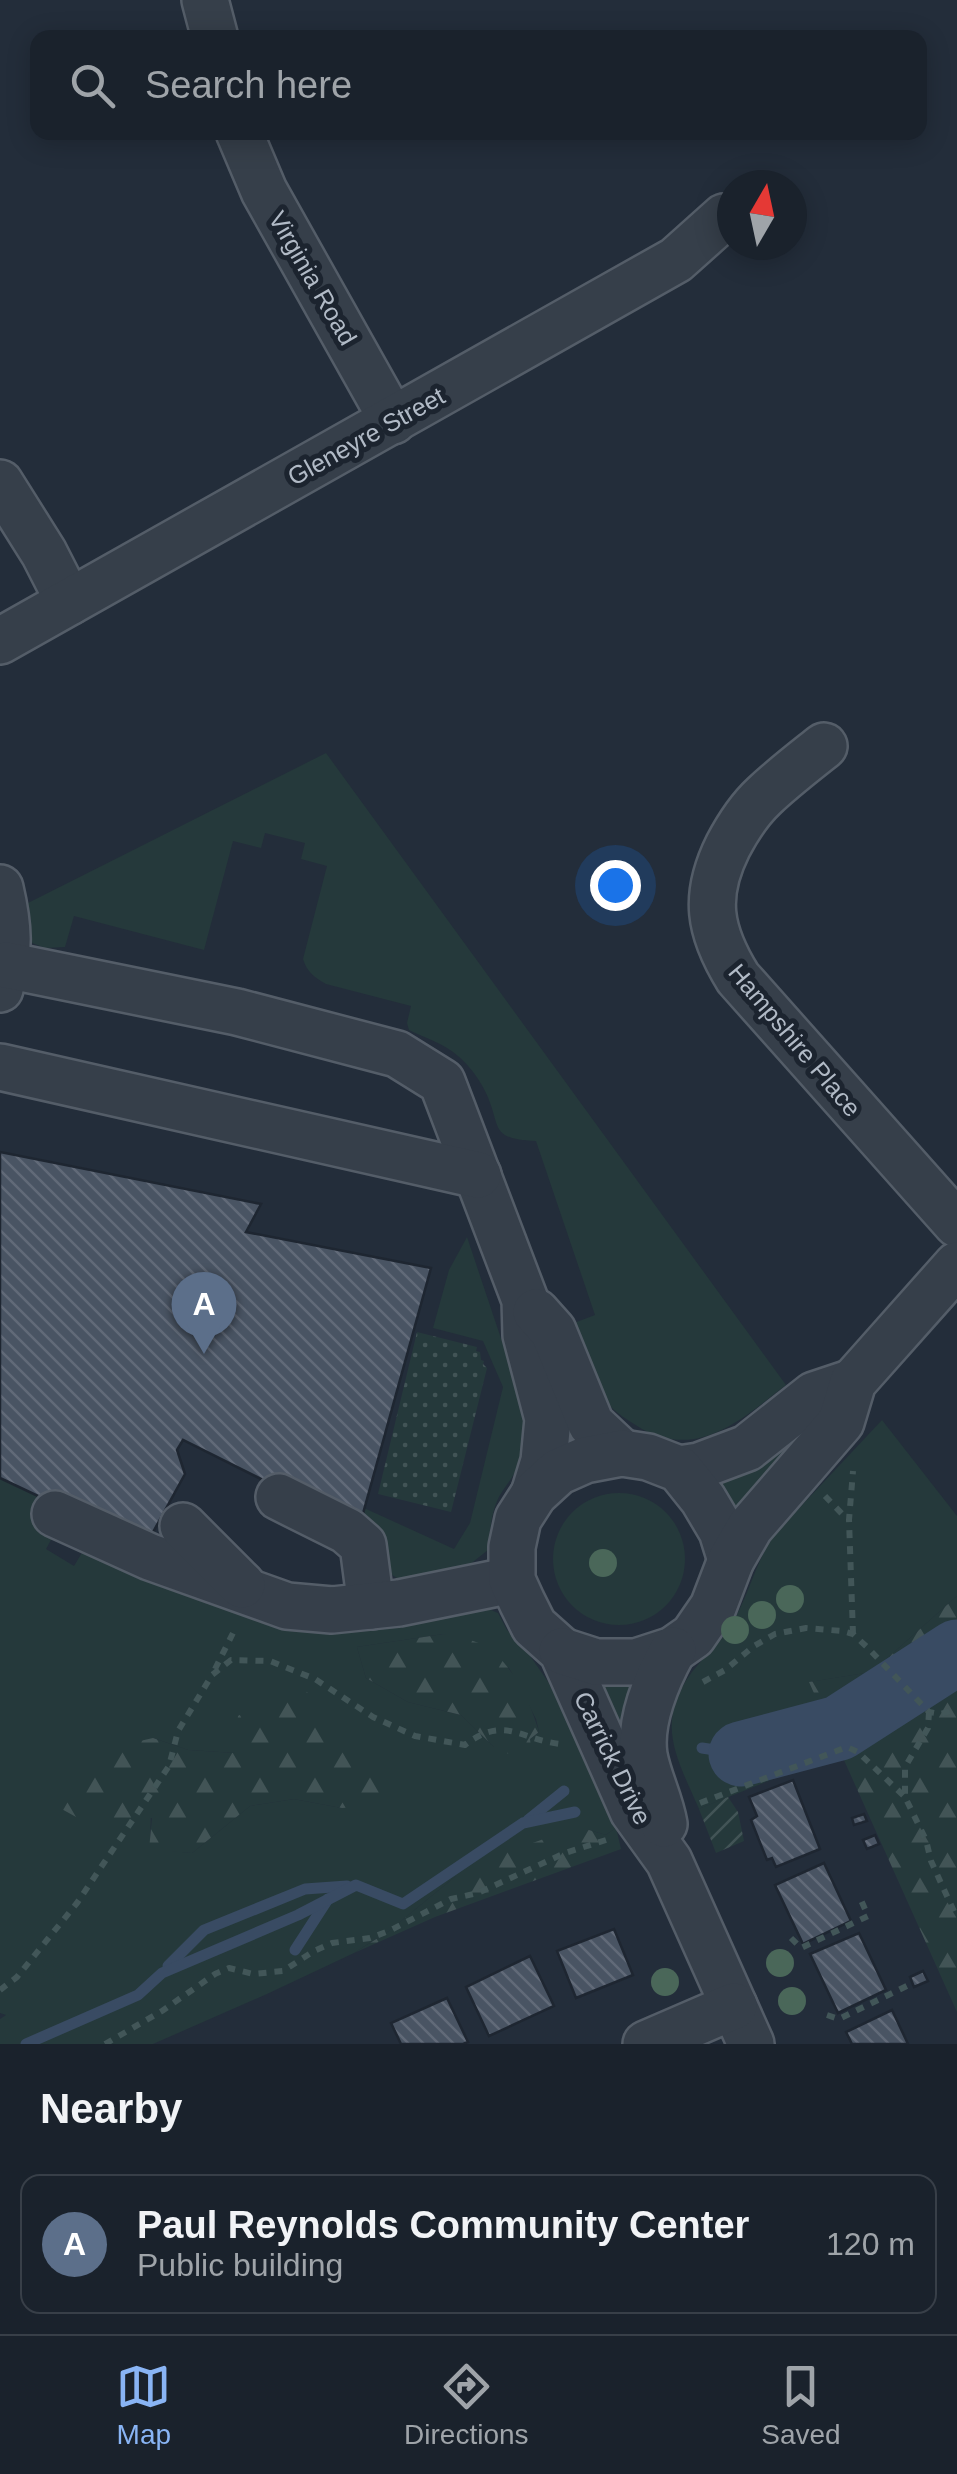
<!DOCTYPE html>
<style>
:root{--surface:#1a222c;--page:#232a34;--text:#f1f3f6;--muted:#9fa4a9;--line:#383f48;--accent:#89b4f4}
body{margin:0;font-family:Helvetica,sans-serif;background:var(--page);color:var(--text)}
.compass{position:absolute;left:717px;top:170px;width:90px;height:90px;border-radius:50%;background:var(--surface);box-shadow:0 5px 25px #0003;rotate:9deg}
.you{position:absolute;left:615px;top:885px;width:35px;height:35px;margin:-25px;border:8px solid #fff;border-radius:50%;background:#1a73e8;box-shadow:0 0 0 15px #1a73e833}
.badge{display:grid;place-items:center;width:65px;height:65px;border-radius:50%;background:var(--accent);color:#fff;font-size:32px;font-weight:700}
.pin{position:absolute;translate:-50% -82px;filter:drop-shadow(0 2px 5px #0008)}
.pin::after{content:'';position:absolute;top:52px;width:35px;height:30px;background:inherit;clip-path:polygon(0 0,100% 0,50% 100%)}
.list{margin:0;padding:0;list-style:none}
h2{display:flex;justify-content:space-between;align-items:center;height:130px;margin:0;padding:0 40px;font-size:42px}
h2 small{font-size:32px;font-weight:400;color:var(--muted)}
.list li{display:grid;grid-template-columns:65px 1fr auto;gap:30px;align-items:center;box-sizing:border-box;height:140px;margin:0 20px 20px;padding:0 20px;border:2px solid var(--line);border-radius:20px}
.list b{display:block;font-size:38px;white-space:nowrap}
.list p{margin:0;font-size:32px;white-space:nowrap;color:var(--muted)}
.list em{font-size:32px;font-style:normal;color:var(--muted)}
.icon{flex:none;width:55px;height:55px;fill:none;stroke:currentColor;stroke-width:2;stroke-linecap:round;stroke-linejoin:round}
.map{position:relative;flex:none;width:957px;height:2044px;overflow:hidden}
.search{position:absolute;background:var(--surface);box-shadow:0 5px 25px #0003;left:30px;right:30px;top:30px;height:110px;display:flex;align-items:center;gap:25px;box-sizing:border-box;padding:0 35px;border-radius:20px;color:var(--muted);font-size:38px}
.sheet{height:290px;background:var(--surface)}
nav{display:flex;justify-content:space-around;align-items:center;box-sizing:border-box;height:140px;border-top:2px solid var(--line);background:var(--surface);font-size:28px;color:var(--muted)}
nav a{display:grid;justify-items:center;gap:5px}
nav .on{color:var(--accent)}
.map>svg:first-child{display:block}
.grass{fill:#25393b;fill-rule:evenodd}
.forest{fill:url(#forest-firs)}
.park{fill:url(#park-dots)}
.garden{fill:url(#garden-furrows)}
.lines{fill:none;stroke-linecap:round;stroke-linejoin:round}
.stream{stroke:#394b63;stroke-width:11}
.river{stroke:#394b63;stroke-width:65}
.building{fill:url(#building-back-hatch);stroke:#1e2631;stroke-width:2.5}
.minor-casing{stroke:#545d68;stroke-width:50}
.path{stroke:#425658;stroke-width:6;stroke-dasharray:8 8;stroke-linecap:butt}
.minor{stroke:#363f4a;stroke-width:45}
.tree{fill:#4a6759}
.labels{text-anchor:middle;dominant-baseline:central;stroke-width:10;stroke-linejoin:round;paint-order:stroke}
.street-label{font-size:25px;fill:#b1bac6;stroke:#1c242f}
</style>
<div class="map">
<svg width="957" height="2044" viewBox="0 0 957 2044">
<defs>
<pattern id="forest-firs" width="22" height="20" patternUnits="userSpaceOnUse" patternTransform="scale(2.5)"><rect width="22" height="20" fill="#25393b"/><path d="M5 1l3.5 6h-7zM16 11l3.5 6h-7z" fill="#425456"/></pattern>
<pattern id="park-dots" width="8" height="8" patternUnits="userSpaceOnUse" patternTransform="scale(2.5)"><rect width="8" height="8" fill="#25393b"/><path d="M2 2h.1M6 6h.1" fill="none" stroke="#425456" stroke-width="1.8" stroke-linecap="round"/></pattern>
<pattern id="garden-furrows" width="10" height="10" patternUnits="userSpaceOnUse" patternTransform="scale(2.5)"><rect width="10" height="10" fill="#25393b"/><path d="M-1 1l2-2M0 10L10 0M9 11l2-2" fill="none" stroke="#425456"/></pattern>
<pattern id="building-back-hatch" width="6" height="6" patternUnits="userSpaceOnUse" patternTransform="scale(2.5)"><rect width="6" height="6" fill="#495463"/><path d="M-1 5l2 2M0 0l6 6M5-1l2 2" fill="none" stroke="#616a78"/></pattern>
</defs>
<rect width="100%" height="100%" fill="#232d3a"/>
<g class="grass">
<path d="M326,753l460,632c-43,33 -87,75 -144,44 -12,-8 -28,-16 -36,-28 -12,-17 -24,-58 -32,-78l21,-8 -59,-174c-48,-2 -34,-14 -50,-48 -6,-13 -17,-28 -28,-37 -13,-12 -33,-18 -49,-26l-2,-7 4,-17 -85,-22c-12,-7 -19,-12 -23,-25l24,-93 -26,-7 4,-16 -40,-10 -4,15 -28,-7 -29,109 -130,-34 -9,31 -20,1 -18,-7 -1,-37z"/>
<path d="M467,1237l56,167c1,19 2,38 -3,56 -4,14 -13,24 -20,35 -9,16 -10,37 -12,55l-29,23 -58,8 -13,-9c-4,-26 -4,-41 -26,-58l2,-6 90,41 16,-26 33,-136 -20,-46 -50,-13 16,-58z"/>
<path d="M817,1418l-83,93 -5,-3 -13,-30z"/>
<path d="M882,1420l75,96v80l-85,76 -62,10 30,70 -141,57c-22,-51 -45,-86 -7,-137 12,-16 29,-29 39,-47 18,-29 24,-62 43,-90z"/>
<path d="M0,1478l50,24 6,29 -10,18 28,17 15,-25 81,38 314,28 14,6 9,17 16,16 26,37 67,145 -10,7 -17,-5 -134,47 -66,54 -35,22 -87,41 -114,50h-153v-25l6,-4 -6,-2zM444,1634l65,34 27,51 3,13 -9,7 -36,8 -33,-32 -53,-13 -42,-24 -9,-31zM153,1738l35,12 47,3 107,55 -48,-9 -44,7 -58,47 -42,-4z"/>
<circle cx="619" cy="1559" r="66"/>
<path d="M595,1679l40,5 -9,55z"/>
</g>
<g class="forest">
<path d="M957,1596v416l-148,-330 63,-10z"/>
<path d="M444,1634c12,3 28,5 39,11 29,17 47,56 56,87l-9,7 3,26 -39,-18 -33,-32 -53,-13 -42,-24 -9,-31z"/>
<path d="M292,1683l36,22 -9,27 78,43 -11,30 -44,3 -48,-9 -44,7 -58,47 -43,-3 3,-32 -65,5 -29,-16 34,-55 61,-14 35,12 47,3 3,-37z"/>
<path d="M616,1828l5,21 -186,68 -81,36 35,-22 66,-54 33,-18 67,-24 34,-5 17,5z"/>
</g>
<path class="park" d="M417,1332l60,15 -1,4 4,1 1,8 3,1 -1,3 4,4 -36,144 -73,-18z"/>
<path class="garden" d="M728,1797l10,15 6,29 -28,12 -17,-44z"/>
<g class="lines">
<g class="stream">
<path d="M702,1748l39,6"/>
<path d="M528,1820l36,-29"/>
<path d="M295,1950l33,-51"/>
<path d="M168,1966l36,-36 101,-41 42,-3"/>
<path d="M26,2044l112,-49 24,-22 136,-58 58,-30 47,19 120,-81 52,-11"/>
</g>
<path class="river" d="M741,1754l98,-26 118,-76"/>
</g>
<g class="building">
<path d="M0,1152l261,52 -15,28 185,36 -72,260 -176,-88 -6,10 8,24 -33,60 -23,5 -129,-61z"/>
<path d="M793,1780l27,69 -44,18 -4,-9 -5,2 -16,-40 6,-4 -8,-19z"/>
<path d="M864,1814l3,7 -13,4 -2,-7z"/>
<path d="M875,1835l4,9 -12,5 -4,-9z"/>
<path d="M824,1863l27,58 -48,23 -28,-59z"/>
<path d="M614,1929l19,46 -57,23 -19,-47z"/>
<path d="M859,1933l27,57 -48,23 -28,-59z"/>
<path d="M530,1956l24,50 -65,30 -23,-49z"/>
<path d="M923,1971l5,10 -14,6 -4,-10z"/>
<path d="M447,1998l21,44 -5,2h-62l-10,-21z"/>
<path d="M892,2010l16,34h-56l-6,-12z"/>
</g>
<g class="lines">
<g class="minor-casing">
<g id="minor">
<path d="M205,0l10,38"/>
<path d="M239,132l25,59 129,230"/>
<path d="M0,483l44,70 25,49"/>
<path d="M0,641l676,-381 48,-43"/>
<path d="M824,746c-20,16 -41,32 -60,50 -15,14 -26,31 -36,50 -25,50 -19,85 10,132l219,246"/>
<path d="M0,888c9,39 10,62 0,101"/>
<path d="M6,965l231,47 160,42 45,28 83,218 1,35 22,84 -4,42 -10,33"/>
<path d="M0,1067l478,108"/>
<path d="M536,1312l17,19 38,93 31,29"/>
<path d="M679,1469l20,-3 48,-18 67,-53 39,-13"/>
<path d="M279,1497l68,34 16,14 8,61"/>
<path d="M55,1514l95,43 137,49 45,4 67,-7 113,-23"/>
<path d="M183,1526l59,59"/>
<path d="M731,1560l-9,-29 -19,-32 -24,-30 -31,-12 -26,-4 -37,7 -27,12 -24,22 -16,25 -6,28v33l10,22 12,24 28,25 71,160 36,50 82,183"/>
<path d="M562,1651l34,11h40l37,-12 20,-14 20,-29 18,-47 19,-33 91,-105 12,-40 104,-117"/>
<path d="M664,1824c-4,-24 -16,-46 -20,-69 -5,-34 13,-76 29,-105"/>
<path d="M646,2044l88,-38"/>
</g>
</g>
<g class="path">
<path d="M825,1496l22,23"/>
<path d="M853,1634l-4,-114 4,-49"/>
<path d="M215,1669l21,-42"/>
<path d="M703,1682l22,-12 29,-24 21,-12 31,-6 36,3 11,3 15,14 61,64 12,2 16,-5"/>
<path d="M929,1712l-1,16 -23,39v30l21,43 5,21 26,57"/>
<path d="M700,1803l147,-56 11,5 47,45"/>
<path d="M791,1938l10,10 67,-32 -7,-16"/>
<path d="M0,1990l17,-13 60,-74 92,-137 9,-35 34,-56 19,-15 39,1 45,18 58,38 42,19 50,9c39,-30 54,-6 95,-1"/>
<path d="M827,2015l12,4 74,-36"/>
<path d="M105,2044l57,-33 53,-37 14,-6 24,6 30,-3 31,-20 18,-8 38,-5 19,-7 62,-32 27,-6 87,-40 41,-13"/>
</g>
<use href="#minor" class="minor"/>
</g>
<g class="tree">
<circle cx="603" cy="1563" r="14"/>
<circle cx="790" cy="1599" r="14"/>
<circle cx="762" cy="1615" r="14"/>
<circle cx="735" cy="1630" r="14"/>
<circle cx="780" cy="1963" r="14"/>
<circle cx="665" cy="1982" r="14"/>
<circle cx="792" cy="2001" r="14"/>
</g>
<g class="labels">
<g class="street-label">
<text transform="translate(313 278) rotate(60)">Virginia Road</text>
<text transform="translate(366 436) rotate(-29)">Gleneyre Street</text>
<text transform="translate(795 1040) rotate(50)">Hampshire Place</text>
<text transform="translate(613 1758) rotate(64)">Carrick Drive</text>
</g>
</g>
</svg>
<svg class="compass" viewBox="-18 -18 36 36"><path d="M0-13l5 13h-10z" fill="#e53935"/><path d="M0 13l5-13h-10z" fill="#9fa4a9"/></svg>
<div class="you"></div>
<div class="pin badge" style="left:204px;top:1354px;background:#5c6f8a">A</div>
<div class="search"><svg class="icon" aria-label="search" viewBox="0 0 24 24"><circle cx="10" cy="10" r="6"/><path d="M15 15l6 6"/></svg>Search here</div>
</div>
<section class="sheet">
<h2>Nearby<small></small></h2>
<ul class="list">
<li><span class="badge" style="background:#5c6f8a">A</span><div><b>Paul Reynolds Community Center</b><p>Public building</p></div><em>120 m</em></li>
</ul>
</section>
<nav>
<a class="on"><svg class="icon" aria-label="map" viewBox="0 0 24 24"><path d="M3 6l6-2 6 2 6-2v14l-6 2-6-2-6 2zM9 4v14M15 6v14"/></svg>Map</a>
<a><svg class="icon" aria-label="directions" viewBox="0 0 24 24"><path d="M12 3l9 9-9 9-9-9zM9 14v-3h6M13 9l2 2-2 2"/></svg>Directions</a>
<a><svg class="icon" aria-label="saved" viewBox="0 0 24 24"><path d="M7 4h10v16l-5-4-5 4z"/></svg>Saved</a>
</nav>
